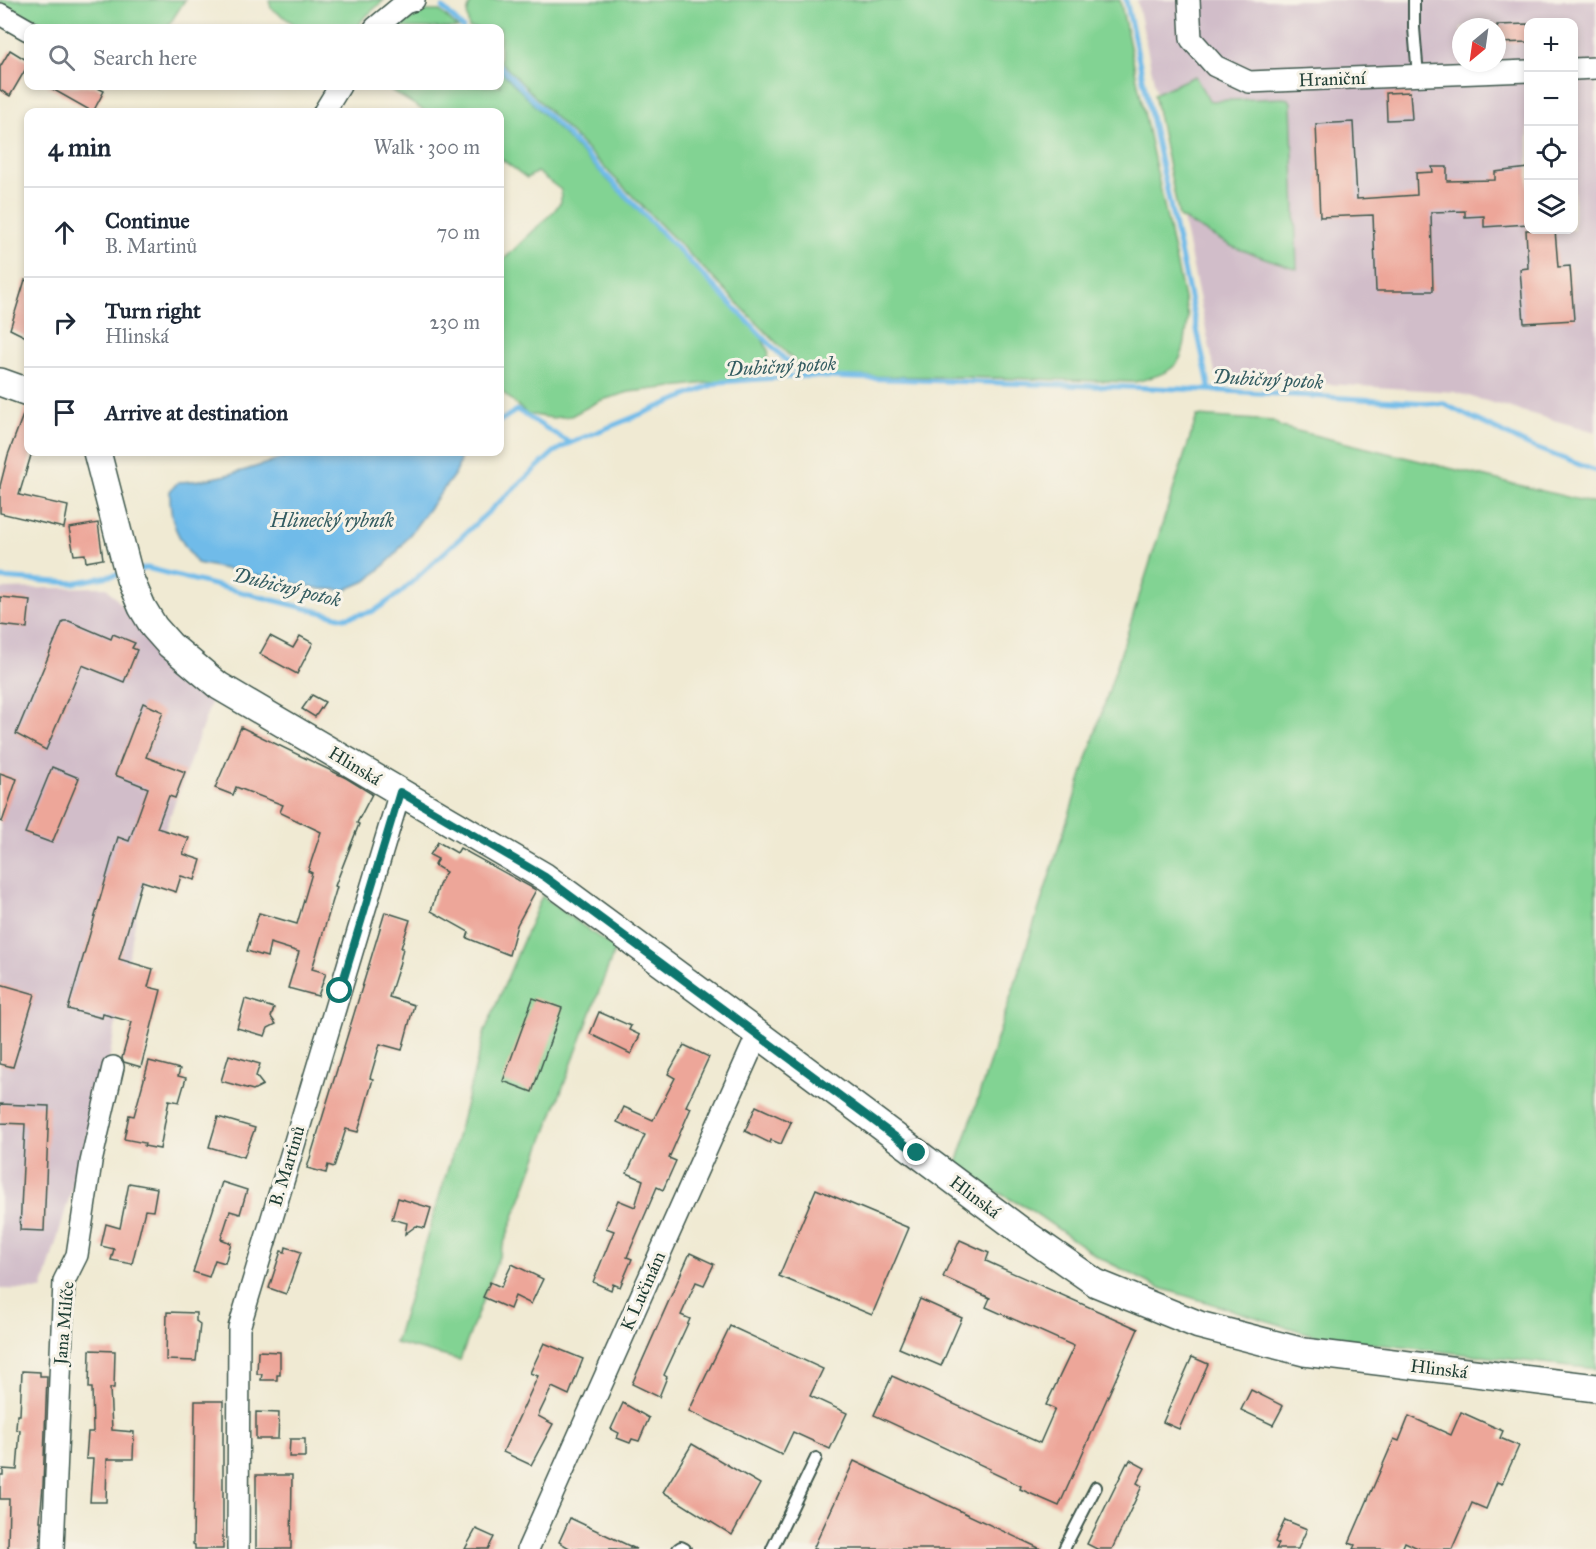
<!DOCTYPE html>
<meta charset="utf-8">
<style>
:root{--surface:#fff;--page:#f2f2f3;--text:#1f2937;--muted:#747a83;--line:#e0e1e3}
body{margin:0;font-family:"IM FELL Great Primer",serif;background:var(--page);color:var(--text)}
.controls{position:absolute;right:18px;top:18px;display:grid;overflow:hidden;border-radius:12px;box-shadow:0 3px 9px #0003}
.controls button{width:54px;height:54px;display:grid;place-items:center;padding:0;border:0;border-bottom:2px solid var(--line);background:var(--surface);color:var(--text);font:30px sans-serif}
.compass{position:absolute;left:1452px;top:18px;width:54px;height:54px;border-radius:50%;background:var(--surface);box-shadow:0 3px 9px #0003;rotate:209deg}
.stop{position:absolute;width:18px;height:18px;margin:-14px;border:4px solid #0f766e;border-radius:50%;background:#fff}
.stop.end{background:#0f766e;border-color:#fff;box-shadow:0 2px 6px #0008}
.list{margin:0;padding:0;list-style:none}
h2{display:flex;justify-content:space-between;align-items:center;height:78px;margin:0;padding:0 24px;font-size:26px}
h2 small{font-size:20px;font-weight:400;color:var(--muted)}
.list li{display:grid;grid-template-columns:39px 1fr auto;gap:18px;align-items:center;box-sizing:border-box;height:90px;padding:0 24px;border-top:2px solid var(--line)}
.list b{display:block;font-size:22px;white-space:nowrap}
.list p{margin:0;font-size:20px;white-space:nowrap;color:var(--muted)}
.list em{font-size:20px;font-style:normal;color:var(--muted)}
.icon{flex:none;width:33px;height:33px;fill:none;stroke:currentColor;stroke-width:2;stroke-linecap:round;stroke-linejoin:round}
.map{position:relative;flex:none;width:1596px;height:1549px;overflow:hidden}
.search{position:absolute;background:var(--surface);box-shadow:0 3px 9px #0003;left:24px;top:24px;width:480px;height:66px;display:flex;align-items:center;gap:15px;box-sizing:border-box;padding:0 21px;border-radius:12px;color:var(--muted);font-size:22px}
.panel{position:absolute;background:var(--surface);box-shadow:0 3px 9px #0003;left:24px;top:108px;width:480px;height:348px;border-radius:12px}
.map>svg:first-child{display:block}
.industrial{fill:#d1bdc9;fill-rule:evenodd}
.green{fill:#82d393;stroke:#508864;stroke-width:1.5}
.water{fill:#70bbe9;stroke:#487c8e;stroke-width:1.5}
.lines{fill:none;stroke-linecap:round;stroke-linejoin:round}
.stream{stroke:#70bbe9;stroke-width:5}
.building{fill:#eda699}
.service-casing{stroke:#3e574c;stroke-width:14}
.minor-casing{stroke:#3e574c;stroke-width:24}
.tertiary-casing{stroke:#3e574c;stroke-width:30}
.service{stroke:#fff;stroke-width:10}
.minor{stroke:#fff;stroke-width:21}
.tertiary{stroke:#fff;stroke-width:27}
.route{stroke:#0f766e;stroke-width:8}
.labels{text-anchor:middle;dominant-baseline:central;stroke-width:6;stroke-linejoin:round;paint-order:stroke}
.street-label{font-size:18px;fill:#1f3d34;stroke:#f7f3e8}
.water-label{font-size:20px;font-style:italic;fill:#335c61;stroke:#f7f3e8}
</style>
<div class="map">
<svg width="1596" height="1549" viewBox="0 0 1596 1549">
<rect width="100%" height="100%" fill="#f7f3e8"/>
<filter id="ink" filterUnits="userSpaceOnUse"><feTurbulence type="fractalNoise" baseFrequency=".0167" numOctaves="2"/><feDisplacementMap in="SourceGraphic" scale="12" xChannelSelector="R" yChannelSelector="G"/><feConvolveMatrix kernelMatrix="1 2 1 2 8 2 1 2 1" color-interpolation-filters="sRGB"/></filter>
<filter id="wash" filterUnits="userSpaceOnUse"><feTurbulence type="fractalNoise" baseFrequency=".008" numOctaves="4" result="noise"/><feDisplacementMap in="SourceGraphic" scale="24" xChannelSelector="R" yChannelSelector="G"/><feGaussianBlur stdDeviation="1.35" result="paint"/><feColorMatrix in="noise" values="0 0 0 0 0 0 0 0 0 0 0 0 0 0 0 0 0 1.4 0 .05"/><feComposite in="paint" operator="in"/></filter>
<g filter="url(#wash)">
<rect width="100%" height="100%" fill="#f0ead3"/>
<g class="industrial">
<path d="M1137,0h459v432l-142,-40 -238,-15zM1528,22h46v208h-46zM1461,27h36v36h-36z"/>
<path d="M106,587l56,64 54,38 -77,213 -31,164 -66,224 -42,-1v-700z"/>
</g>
<g class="green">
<path d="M0,0h185l-18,28h-111l-56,-24z"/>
<path d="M269,0h115l-22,20 -4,8h-58l-29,-20z"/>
<path d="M476,0h644l68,317c-5,47 -6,53 -53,65l-174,-5 -152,-1 -309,-315v-33h-31c-2,-11 -3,-17 3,-27z"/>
<path d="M424,11h16l18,17h-61z"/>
<path d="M500,70l261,266 8,17 -3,10 -14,12 -18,5 -105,12 -30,9 -28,15 -19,2 -25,-4 -27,-24v-127l54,-52 7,-9v-12l-24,-18 -10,6 -27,-20v-46h-74l-42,-26h116z"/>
<path d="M1195,76l14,25 74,-3 6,1 2,4 6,166 -64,-22 -54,-30 -25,-123z"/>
<path d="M1197,416l76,5 8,6 315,77v865l-273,-31 -166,-51 -57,-29 -71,-49 -74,-39z"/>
<path d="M542,896l73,53 -155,411 -65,-17 59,-195 31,-117z"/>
</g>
<path class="water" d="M297,452h165l-5,19 -63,85 -26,24 -23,10 -24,-1 -124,-26c-19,-25 -28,-40 -27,-72l8,-9c38,-1 84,-16 119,-30z"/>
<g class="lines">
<g class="stream">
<path d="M1126,0l84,390"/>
<path d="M443,8l20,20"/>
<path d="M500,66l301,310"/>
<path d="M500,421l17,-11 53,33"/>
<path d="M135,571l12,-3 197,50 30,-7 26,-18 154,-141 16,-9 150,-61 81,-6 409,14 234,14 86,42 66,25"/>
<path d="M0,578l73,5 47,-9"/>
</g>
</g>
<g id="blocks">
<g class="building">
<path d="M1528,24v18l-31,1v-18z"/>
<path d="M10,50l18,11v4l-18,31 -10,-6v-23z"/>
<path d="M47,86h47l10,5 -11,21z"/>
<path d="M1410,92l2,27 -25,1 -1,-27z"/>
<path d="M1353,122l4,77 60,-4 -1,-22 17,-1 -1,-5h15v14l48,-1v-8l33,-4v56l-44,3v-11l-19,1v-6l-34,1 2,79h-57l-3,-76 -53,2 -4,-93z"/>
<path d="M1526,230h29l3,37 12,-1 4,54 -50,3 -4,-54 8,-1z"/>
<path d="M25,280l3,1v57l-18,-9z"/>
<path d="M26,407h2v45h4l-13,43 49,11 -4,22 -64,-15v-27l8,-31z"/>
<path d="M98,523l5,36 -17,3 -1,-8 -11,1 -5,-27z"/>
<path d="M0,597l30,3 -3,28 -27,-3z"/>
<path d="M63,621h6l42,18 2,-5 22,9 -3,5 5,2 -13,32 -42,-17 -36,85 -30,-16z"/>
<path d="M270,636l23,12 7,-12 13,7 -16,31 -37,-20z"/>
<path d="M312,695l13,7 -10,15 -13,-8z"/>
<path d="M143,703l20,9 -17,45 39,15 -10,26 -6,-2 -12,32 32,10 -6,16 18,6 -6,20 -14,-4 -5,16 -34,-11 -23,78 34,10 -5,18 13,3 -20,77 -17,-5 -2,-4 10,-36 -29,-8 -1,4 -34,-9 50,-172 11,4 19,-53 -33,-13z"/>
<path d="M241,727l105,51 26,16 -15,29 2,1 -24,62 2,1 -25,82 14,4 -8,23 -30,-8 11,-36 -29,-9 -3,14 -20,-6 12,-38 38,11 15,-51 -4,-2 13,-39 -40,-19 -1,-1 3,-7 -47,-18 -3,8 -18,-7z"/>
<path d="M52,767l27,11 -27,65 -27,-10z"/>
<path d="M0,773l17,6 -15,43 -2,-1z"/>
<path d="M438,842l19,11 3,-5 76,42 -19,35 -8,30 -42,-17 2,-6 -38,-21 8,-26 7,-13 -12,-7 4,-6 -8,-4z"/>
<path d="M385,912l25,8 -9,28h2l-4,18 -10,31 25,8 -12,45 -22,-6 -10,34 3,1 -15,53 -12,-3 -12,38 -6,-2 -2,8 -19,-5z"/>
<path d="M0,984l35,10 -22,73 -13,-3z"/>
<path d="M533,998l29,10 -30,84 -29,-11z"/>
<path d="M245,999l29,9 -3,9 5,7 -8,4 -3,8 -28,-8z"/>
<path d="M599,1012l32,14 -2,4 11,5 -9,19 -41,-20z"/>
<path d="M684,1045l25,12 -23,49 5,2 -22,50 7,3 -13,29 -6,-3 -30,70 5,2 -12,28 -7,-3 -2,6 -18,-8 21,-51 -8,-3 12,-28 17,7 8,-27 -16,-7 18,-38 -28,-13 7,-15 29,13 22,-42 -7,-4z"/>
<path d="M229,1055l31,9 -4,12 7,9 -10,5 -32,-9z"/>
<path d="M149,1061l31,8 -2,7 8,2 -7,24 -10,-2 -9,49 -16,-3 1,-3 -21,-4 5,-24 5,1z"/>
<path d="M0,1104l49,2 -5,125 -24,-1 5,-106 -25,-1z"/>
<path d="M756,1106l35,16 -10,22 -10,-4 -1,3 -25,-12z"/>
<path d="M218,1117l37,11 -11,29 -35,-10z"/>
<path d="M222,1182l25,8 -7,24 -10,-3 -9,28 10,4 -6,20 -10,-3 -6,17 -16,-5z"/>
<path d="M129,1183l28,5 -4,23 -8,-1 -13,54 -21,-4 3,-11 -13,-3 5,-22 14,4z"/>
<path d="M816,1189l93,39 -37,87 -93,-39z"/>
<path d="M398,1198l33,10 -6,20 -9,-2 -11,8 2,-11 -15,-4z"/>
<path d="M960,1240l29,13 -3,8 152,68 -79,177 -39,-17 1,-3 -32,-15 1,-2 -116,-54 18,-39 148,67 15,-34 -9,-4 28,-59 -88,-39 4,-9 -47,-21z"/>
<path d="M286,1247l15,5 -15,42 -17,-6 12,-37 4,1z"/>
<path d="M690,1253l24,11 -10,21 -8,-3 -15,33 9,4 -26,56 3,2 -8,20 -27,-13z"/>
<path d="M512,1264l31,15 -12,25 -16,-8 -5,13 -27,-12 7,-15 11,5z"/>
<path d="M920,1299l42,19 -21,48 -42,-18z"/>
<path d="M167,1312l29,1v8l4,3 -4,37 -30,-1z"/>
<path d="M730,1326l93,43 -13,27 37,17 -17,36 -37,-17 -11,23 -93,-44z"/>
<path d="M544,1343l39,16 -14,36 -17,-8 -14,29 15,8 -22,41 -28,-13 35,-76 -8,-3z"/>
<path d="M90,1350l25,1 -1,37h-4l2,42 22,2 -1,27h-26l-1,43h-16l3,-43h-7l2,-27h5l-1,-44h-3z"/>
<path d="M258,1351l22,1v23h-3v5h-16l1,-6h-5z"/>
<path d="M1192,1357l16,7 -29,65 -16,-7z"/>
<path d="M22,1371l18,1v4h7l-4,109 -3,36h1l-1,28h-32l1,-50h-9v-24h3v-6l14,1 3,-40 -4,-1 1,-14h3z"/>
<path d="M1251,1390l32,16 -10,19 -32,-15z"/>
<path d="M195,1401h28v148h-28v-4l-2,-1z"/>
<path d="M623,1403l26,15 -10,23 -7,-2 -2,4 -13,-5 2,-5 -8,-4z"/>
<path d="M256,1412l23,1 -1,26h-22z"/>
<path d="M1461,1412l42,19 -3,7 19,8 -17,38 -5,-2 -11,27 -14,-6 -20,46h-32l-15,-7 -3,7h-49l2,-4 -6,-2 45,-104 5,2 10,-25 42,19z"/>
<path d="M290,1439h15v18h-16z"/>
<path d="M692,1444l68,40 -28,51 -69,-43z"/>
<path d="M1130,1460l15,8 -8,15 5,3 -30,63h-15l-10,-5 40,-81 1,1z"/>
<path d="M854,1461l187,88h-228z"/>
<path d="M256,1475h36l-1,74h-35z"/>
<path d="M570,1518l66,31h-65l-12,-7z"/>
<path d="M1285,1520l22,9 -9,20h-22l3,-5 -4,-2z"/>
<path d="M476,1529l18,8 -6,12h-23z"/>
</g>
</g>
</g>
<g filter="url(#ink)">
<use href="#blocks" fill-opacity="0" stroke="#3e574c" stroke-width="1.5"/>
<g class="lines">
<g class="service-casing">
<g id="service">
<path d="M1414,0v28l4,48"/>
<path d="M678,1549l3,-2 4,2"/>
<path d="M772,1549l44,-91"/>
<path d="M1064,1549l32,-62"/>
</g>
</g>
<g class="minor-casing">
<g id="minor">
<path d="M1189,0l2,39 24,27 34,16 279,-11"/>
<path d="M0,14l28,16"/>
<path d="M375,28l30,-25 9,-3"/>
<path d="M1574,69l22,-1"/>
<path d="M324,112l16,-26"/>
<path d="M53,1549l11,-268 13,-26 14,-93 22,-95"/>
<path d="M238,1549l1,-221 161,-536"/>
<path d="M528,1549l230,-515"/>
</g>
</g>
<g class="tertiary-casing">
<g id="tertiary">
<path d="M0,382l28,10"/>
<path d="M97,452l33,127 12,28 12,20 16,18 49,41 326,191 213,157 262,196 76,53 103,42 105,27 292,36"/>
</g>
</g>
<use href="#service" class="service"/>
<use href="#minor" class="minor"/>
<use href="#tertiary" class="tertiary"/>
</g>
</g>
<g class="lines" filter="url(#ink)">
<path class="route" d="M340,991l60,-199 145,85 372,276"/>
</g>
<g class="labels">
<g class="street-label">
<text transform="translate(1332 79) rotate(-2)">Hraniční</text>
<text transform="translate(355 766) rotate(31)">Hlinská</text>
<text transform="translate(287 1166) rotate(-73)">B. Martinů</text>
<text transform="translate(975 1197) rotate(37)">Hlinská</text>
<text transform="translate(643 1291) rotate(-66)">K Lučinám</text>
<text transform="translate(64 1323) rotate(-85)">Jana Milíče</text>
<text transform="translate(1439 1369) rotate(7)">Hlinská</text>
</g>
<g class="water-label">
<text transform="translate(781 366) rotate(-3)">Dubičný potok</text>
<text transform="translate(1268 379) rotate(3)">Dubičný potok</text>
<text x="332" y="520">Hlinecký rybník</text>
<text transform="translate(287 587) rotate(14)">Dubičný potok</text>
</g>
</g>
</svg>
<div class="controls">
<button>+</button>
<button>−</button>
<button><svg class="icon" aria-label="locate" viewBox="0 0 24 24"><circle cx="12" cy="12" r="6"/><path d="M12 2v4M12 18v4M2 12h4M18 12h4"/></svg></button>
<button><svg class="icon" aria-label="layers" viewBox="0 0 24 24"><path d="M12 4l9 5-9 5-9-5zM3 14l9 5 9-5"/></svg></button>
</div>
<svg class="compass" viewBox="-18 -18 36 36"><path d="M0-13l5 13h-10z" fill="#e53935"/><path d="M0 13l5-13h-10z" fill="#747a83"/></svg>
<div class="stop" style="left:340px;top:991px"></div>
<div class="stop end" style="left:917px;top:1153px"></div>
<div class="search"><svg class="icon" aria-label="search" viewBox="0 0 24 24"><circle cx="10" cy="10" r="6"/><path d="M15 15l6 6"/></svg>Search here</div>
<section class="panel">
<h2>4 min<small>Walk · 300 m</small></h2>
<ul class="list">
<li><svg class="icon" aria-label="ahead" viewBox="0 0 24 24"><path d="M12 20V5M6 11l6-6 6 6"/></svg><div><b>Continue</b><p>B. Martinů</p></div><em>70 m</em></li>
<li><svg class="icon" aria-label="right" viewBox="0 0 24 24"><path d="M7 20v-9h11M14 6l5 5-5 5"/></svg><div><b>Turn right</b><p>Hlinská</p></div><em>230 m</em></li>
<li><svg class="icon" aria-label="arrive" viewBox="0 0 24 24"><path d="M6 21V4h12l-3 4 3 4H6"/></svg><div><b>Arrive at destination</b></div></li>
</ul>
</section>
</div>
